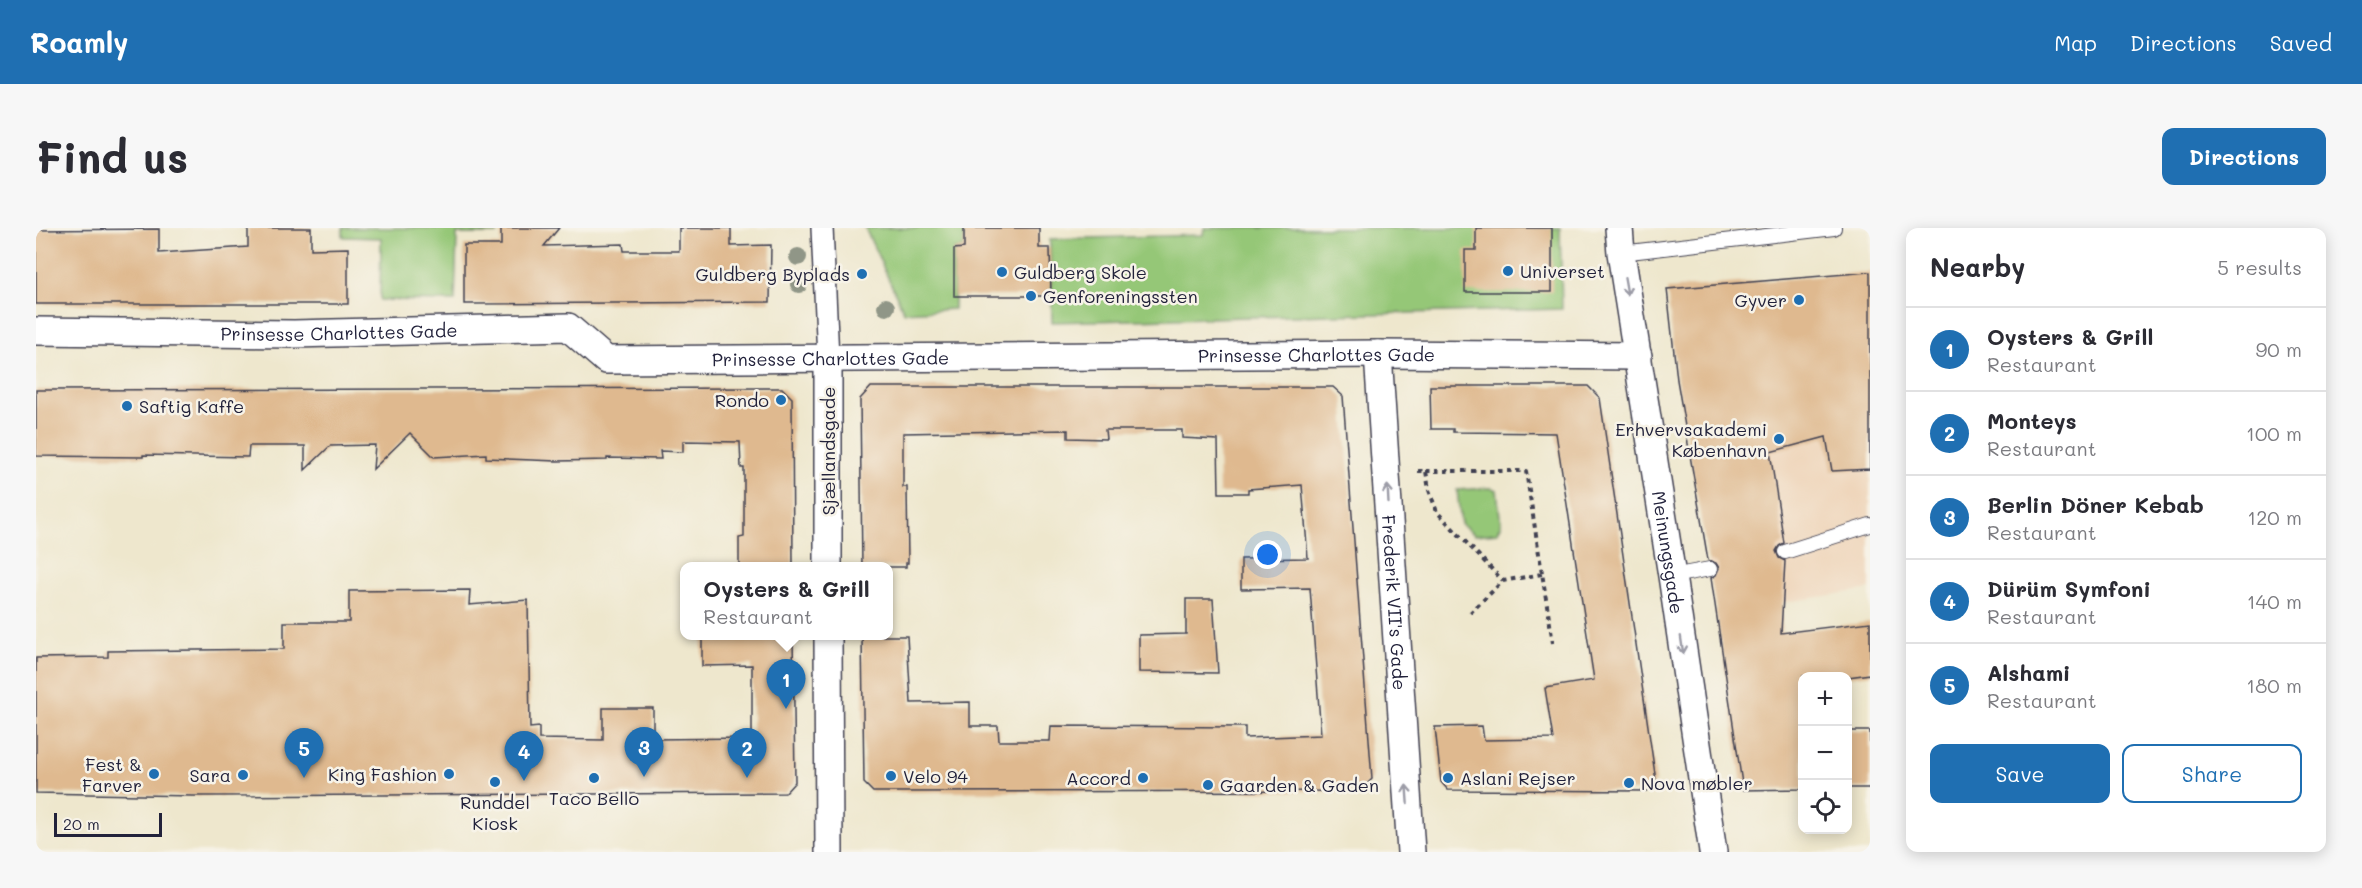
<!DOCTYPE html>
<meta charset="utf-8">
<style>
:root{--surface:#fff;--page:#f7f7f7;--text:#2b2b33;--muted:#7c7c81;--line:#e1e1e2;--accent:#1f6fb2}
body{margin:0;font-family:Mali,sans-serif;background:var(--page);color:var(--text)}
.controls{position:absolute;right:18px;bottom:18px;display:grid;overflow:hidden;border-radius:12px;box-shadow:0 3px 15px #0003}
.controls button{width:54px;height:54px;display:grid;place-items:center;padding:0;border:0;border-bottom:2px solid var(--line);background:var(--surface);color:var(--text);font:30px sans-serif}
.scale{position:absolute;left:18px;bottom:15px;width:108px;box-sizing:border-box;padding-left:6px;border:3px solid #22223b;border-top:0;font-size:16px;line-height:21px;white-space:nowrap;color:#22223b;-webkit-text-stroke:4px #f7f3e8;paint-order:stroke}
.you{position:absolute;left:1232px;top:327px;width:21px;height:21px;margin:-15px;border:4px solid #fff;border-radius:50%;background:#1a73e8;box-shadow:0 0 0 9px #1a73e833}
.badge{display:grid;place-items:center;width:39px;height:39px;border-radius:50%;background:var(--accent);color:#fff;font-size:20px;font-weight:700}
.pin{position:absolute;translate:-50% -50px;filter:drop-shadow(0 2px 3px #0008)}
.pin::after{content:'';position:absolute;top:32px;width:21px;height:18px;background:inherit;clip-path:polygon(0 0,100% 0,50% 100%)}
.popup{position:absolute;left:644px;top:334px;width:213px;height:78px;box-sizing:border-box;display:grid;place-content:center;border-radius:12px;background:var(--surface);filter:drop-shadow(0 2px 4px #0005);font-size:20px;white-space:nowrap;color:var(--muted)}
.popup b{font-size:22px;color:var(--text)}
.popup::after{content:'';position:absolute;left:50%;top:100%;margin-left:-12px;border:12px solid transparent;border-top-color:var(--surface)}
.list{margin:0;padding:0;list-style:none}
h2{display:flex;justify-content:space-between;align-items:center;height:78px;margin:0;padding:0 24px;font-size:26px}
h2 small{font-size:20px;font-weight:400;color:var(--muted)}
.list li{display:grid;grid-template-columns:39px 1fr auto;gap:18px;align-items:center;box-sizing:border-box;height:84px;padding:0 24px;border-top:2px solid var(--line)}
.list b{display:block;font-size:22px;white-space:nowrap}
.list p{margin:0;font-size:20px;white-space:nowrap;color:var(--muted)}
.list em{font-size:20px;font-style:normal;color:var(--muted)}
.actions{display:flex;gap:12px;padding:18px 24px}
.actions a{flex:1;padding:14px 0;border:2px solid var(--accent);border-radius:12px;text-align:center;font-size:21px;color:var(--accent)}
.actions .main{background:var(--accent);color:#fff}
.icon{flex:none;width:33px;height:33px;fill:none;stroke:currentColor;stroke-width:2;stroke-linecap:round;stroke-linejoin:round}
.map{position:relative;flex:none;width:1834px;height:624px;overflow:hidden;border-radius:12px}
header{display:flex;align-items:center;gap:36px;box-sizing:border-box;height:84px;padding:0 30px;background:var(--accent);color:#fff}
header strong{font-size:28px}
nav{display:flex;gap:33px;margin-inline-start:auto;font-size:21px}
.intro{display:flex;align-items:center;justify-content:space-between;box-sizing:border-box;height:144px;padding:0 36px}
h1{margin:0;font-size:42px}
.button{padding:15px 27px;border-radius:12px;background:var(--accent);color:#fff;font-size:21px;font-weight:700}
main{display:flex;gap:36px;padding:0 36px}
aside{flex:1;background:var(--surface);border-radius:12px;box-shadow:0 3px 15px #0003}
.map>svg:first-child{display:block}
.built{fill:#efd6bb}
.green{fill:#95c777;stroke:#5c7459;stroke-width:1.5}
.building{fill:#dfb98f}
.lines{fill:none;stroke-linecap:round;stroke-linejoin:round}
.service-casing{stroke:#414051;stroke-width:16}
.pedestrian-casing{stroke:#414051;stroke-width:24}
.minor-casing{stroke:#414051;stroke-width:30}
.path{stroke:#414051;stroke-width:4;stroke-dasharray:4.5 4.5;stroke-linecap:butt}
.service{stroke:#fff;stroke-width:14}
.pedestrian{stroke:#fff;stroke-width:21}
.minor{stroke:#fff;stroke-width:27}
.tree{fill:#909687}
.oneway{stroke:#9c9ca7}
.poi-dot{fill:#1f6fb2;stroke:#f7f3e8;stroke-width:2}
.labels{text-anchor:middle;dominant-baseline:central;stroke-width:5;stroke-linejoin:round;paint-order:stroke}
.poi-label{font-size:18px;fill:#22223b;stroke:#f7f3e8;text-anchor:start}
.street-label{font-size:18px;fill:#22223b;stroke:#f7f3e8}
</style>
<header>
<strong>Roamly</strong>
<nav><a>Map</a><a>Directions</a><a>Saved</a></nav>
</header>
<div class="intro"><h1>Find us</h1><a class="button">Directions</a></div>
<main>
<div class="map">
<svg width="1834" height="624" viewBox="0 0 1834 624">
<rect width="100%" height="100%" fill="#f7f3e8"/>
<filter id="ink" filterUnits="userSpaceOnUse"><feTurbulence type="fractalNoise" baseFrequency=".0167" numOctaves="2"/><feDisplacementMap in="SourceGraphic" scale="12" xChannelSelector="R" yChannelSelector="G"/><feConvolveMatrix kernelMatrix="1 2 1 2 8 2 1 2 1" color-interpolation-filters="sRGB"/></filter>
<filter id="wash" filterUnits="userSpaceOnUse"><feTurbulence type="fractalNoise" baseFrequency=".008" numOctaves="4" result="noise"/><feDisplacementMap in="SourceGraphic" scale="24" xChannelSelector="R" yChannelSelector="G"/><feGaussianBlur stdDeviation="1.35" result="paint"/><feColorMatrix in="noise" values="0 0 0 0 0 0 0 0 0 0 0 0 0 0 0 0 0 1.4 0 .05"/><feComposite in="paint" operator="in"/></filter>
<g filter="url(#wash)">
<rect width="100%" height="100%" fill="#eee7cd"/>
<path class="built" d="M1834,129v232l-153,24 -19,-115z"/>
<g class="green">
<path d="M307,0h154v6h-40l-2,67 -75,-1 1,-62 -38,-1z"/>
<path d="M829,0h99v20l-10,1v60l-50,3z"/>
<path d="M1168,0h356l2,81 -510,13 -2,-83 153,-4z"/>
<path d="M1455,260l6,2 4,36 -4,7 -23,2 -13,-11 -4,-34z"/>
</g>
<g id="blocks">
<g class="building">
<path d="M212,0h63v21l37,-1v56h-312v-74l123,-1v24l89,-6z"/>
<path d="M465,0h58l-15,18 79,-2 1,7h55v-23h52v18l40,-1 -1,57 -306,2v-59h37z"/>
<path d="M928,0h75v20h11l1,48h-97v-47l10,-1z"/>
<path d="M1440,0h76v64h-87v-42h11z"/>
<path d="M1834,44v197l-38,2 -6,-34 -56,15 14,91 -5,3 -3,5 3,7 6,3 -4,72 89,-11v52l-22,3 -45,-1v113l-60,1 -32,-212 5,-3 3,-7 -3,-5 -8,-3 -31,-180 -10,-91z"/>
<path d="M1394,158h158l12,12 56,383 -9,10 -199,-1 -7,-8 -6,-55 47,-1 2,14 69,-1 -8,-51 49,-8 -38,-247 -103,-1v-3h-22z"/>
<path d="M835,159h462l10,9 29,383 -12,12 -487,1 -9,-9 -2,-147h45l4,67 59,-1v24h28l1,15h51l1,-15 194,1v11l76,-3 -11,-147 -69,1v-30l67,-1 -6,-73 -54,4v4h-29l-1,-53 -36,-2v-8h-77l1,9 -38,-1v-8l-165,3v54h4l1,76h-2v4h-44l-2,-168z"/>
<path d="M746,160l10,10 1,169h-54v-29l5,-1v-69h-3l-1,-26 -57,-1v11l-23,-1 1,8 -54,-1v2l-50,1 -71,-3v-4l-52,3 -24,-24 -37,36 2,-24 -45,1 -25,24v-24h-56l-1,11 -105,-2v2l-107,-1v-66z"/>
<path d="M434,362l-1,15 59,-5 2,128 9,-1v12l64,1v-32h50v31l99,-1v-73l-50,1v-30h91l2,146 -10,11 -592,3 -157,-3v-135l72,-1v-6l176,-2v-27h65v-31z"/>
<path d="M1150,371h27l5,74 -79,-1v-37l47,-1z"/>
<path d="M1812,477l2,26h20v57h-22z"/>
</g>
</g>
</g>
<g filter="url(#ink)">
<use href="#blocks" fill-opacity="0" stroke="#414051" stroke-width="1.5"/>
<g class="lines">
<g class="service-casing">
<g id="service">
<path d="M1585,25l213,-25"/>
<path d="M1749,324l85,-27"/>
<path d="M1636,348l38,-7"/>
</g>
</g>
<g class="pedestrian-casing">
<path id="pedestrian" d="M786,0l6,130"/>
</g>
<g class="minor-casing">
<g id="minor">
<path id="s1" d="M1583,0l2,25 51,323 41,276"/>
<path id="s2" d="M0,103l258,3 274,-7 38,33 772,-6 260,2"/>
<path id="s3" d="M1342,126l33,498"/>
<path d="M792,338v-208"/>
<path d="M792,408l1,216"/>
</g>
</g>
<g class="path">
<path d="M1382,243h8l3,19 8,22 66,69"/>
<path d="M1390,243h100l27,172"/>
<path d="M1434,385l33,-32 39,-7"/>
</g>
<use href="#service" class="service"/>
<use href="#pedestrian" class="pedestrian"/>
<use href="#minor" class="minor"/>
</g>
<g class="tree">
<circle cx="762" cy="29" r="9"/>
<circle cx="763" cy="56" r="9"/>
<circle cx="850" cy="79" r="9"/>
</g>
<defs><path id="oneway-shaft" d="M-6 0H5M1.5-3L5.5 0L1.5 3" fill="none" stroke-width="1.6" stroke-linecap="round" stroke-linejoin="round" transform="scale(1.5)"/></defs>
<g class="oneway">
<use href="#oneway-shaft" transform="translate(1590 58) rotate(80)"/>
<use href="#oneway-shaft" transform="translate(1352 266) rotate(-93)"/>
<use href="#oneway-shaft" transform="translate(1646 417) rotate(82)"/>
<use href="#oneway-shaft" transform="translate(1371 566) rotate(-94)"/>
</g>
</g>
<g class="poi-dot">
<circle cx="1472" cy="43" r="6"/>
<circle cx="966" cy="44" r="6"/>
<circle cx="826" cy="46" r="6"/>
<circle cx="995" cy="68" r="6"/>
<circle cx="1763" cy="72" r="6"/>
<circle cx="745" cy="172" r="6"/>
<circle cx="91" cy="178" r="6"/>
<circle cx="1743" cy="211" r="6"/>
<circle cx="118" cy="546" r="6"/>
<circle cx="413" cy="546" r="6"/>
<circle cx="207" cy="547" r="6"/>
<circle cx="855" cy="548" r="6"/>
<circle cx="558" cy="550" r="6"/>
<circle cx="1107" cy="550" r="6"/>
<circle cx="1412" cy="550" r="6"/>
<circle cx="459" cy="554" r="6"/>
<circle cx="1593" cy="555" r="6"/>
<circle cx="1172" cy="557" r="6"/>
</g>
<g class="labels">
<g class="poi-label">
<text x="1484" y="43">Universet</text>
<text x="978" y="44">Guldberg Skole</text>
<text x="814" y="46" text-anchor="end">Guldberg Byplads</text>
<text x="1007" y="68">Genforeningssten</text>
<text x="1751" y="72" text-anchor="end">Gyver</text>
<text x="733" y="172" text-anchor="end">Rondo</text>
<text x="103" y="178">Saftig Kaffe</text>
<text x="1731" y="201" text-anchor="end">Erhvervsakademi<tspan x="1731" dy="21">København</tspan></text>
<text x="106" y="536" text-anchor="end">Fest &amp;<tspan x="106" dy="21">Farver</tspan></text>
<text x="401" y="546" text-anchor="end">King Fashion</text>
<text x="195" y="547" text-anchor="end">Sara</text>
<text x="867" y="548">Velo 94</text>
<text x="1095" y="550" text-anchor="end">Accord</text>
<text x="1424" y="550">Aslani Rejser</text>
<text x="1605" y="555">Nova møbler</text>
<text x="1184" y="557">Gaarden &amp; Gaden</text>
<text x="558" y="570" text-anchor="middle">Taco Bello</text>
<text x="459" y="574" text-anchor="middle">Runddel<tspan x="459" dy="21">Kiosk</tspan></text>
</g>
<g class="street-label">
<text stroke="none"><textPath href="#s2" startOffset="303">Prinsesse Charlottes Gade</textPath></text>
<text stroke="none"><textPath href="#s2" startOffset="1293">Prinsesse Charlottes Gade</textPath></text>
<text stroke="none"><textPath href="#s2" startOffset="807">Prinsesse Charlottes Gade</textPath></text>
<text transform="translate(792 223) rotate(-90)">Sjællandsgade</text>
<text stroke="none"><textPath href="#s1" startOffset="328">Meinungsgade</textPath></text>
<text stroke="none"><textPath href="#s3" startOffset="249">Frederik VII's Gade</textPath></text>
</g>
</g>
</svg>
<div class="controls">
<button>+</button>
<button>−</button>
<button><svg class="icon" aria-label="locate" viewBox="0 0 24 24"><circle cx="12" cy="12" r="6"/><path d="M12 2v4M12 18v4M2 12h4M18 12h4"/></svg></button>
</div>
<div class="scale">20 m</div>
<div class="you"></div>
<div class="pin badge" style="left:750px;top:481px">1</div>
<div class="popup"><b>Oysters &amp; Grill</b>Restaurant</div>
<div class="pin badge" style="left:711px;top:550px">2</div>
<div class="pin badge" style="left:608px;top:549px">3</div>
<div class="pin badge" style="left:488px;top:553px">4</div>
<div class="pin badge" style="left:268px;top:550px">5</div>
</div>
<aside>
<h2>Nearby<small>5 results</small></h2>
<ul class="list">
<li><span class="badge">1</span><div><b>Oysters &amp; Grill</b><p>Restaurant</p></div><em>90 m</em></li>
<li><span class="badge">2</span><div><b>Monteys</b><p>Restaurant</p></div><em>100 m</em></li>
<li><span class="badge">3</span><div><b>Berlin Döner Kebab</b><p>Restaurant</p></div><em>120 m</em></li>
<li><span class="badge">4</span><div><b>Dürüm Symfoni</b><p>Restaurant</p></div><em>140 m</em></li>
<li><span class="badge">5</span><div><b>Alshami</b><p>Restaurant</p></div><em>180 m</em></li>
</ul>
<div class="actions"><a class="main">Save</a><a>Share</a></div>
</aside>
</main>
